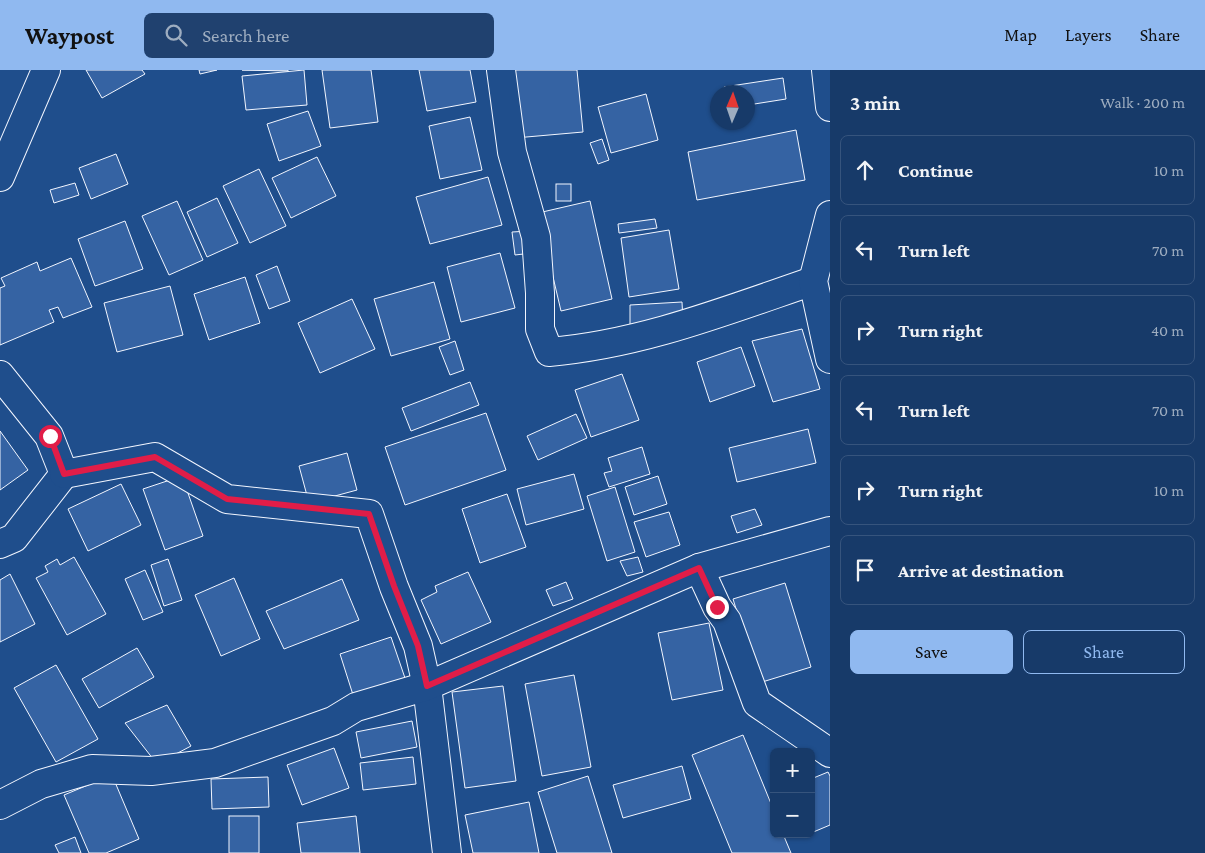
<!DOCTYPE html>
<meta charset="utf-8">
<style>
:root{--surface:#173a69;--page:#20416f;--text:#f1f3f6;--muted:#9eadc0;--line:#36547d;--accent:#90b9f0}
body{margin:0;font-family:"Crimson Pro",serif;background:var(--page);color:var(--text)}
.controls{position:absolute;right:15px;bottom:15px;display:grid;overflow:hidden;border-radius:8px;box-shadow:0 1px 4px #0004}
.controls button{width:45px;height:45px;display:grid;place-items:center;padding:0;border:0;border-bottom:1px solid var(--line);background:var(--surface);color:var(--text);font:25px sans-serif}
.compass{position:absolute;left:710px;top:15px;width:45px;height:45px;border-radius:50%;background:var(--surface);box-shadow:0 1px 4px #0004;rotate:2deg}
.stop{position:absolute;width:15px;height:15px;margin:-11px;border:4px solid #e11d48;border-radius:50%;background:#fff}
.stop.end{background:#e11d48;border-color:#fff;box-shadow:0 1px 5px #0008}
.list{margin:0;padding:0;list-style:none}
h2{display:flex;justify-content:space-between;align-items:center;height:65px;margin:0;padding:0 20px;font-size:21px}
h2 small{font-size:16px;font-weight:400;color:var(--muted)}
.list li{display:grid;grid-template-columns:32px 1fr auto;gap:15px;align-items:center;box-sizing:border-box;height:70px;margin:0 10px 10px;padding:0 10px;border:1px solid var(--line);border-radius:8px}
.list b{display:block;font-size:19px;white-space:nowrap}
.list em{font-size:16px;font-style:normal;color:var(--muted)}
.actions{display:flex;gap:10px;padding:15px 20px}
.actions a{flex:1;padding:11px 0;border:1px solid var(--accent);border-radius:8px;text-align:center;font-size:18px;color:var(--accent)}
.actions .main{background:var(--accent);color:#111}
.icon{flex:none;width:28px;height:28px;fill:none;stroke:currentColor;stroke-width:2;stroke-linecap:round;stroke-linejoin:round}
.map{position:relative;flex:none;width:830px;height:783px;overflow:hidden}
header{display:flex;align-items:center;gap:30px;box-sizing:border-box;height:70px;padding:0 25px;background:var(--accent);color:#111}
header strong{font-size:24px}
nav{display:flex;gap:28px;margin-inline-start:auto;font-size:18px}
.search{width:350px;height:45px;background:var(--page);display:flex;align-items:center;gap:12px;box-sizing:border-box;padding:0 18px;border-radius:8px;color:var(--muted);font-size:19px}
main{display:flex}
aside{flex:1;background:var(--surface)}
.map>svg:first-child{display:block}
.building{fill:#3563a3;stroke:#f2f6ff}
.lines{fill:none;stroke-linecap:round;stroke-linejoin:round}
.minor-casing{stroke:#f2f6ff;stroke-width:30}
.minor{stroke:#1f4e8c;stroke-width:28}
.route{stroke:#e11d48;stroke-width:6}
</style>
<header>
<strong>Waypost</strong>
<div class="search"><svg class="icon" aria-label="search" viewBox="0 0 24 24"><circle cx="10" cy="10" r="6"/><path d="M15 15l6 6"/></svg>Search here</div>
<nav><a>Map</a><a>Layers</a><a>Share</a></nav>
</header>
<main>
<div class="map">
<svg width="830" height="783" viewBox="0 0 830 783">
<rect width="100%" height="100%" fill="#1f4e8c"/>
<g class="building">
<path d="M86,0h56l3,4 -43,24z"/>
<path d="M199,0h18l-17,4z"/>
<path d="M242,0h46v1z"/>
<path d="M304,0l3,35 -61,5 -4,-34z"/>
<path d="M322,0h49l7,52 -48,6z"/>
<path d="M419,0h51l6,32 -49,9z"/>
<path d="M508,0h69l6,62 -68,6z"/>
<path d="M783,8l3,21 -38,6v-13h-23l-1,-5z"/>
<path d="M646,24l12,46 -47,13 -13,-46z"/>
<path d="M308,41l13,35 -42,15 -12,-37z"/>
<path d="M470,47l12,53 -42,9 -11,-53z"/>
<path d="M796,60l9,50 -108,20 -9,-48z"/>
<path d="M602,69l7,21 -11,4 -8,-21z"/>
<path d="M116,84l12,30 -37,15 -12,-31z"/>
<path d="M317,87l19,39 -45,22 -19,-40z"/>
<path d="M259,99l27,57 -36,17 -27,-57z"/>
<path d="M488,107l14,48 -72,19 -14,-47z"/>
<path d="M75,113l4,12 -25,8 -4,-13z"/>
<rect x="556" y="114" width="15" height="17"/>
<path d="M217,128l21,45 -31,14 -20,-45z"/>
<path d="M177,131l26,59 -34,15 -27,-59z"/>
<path d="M590,131l22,98 -51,12 -23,-98z"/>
<path d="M655,149l2,9 -38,5 -1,-9z"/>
<path d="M125,151l18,48 -48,17 -17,-47z"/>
<path d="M669,160l10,59 -50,8 -8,-59z"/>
<path d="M529,161l3,22 -17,2 -3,-23z"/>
<path d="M500,183l15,55 -54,14 -14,-55z"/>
<path d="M71,188l21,49 -29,11 -5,-11 -9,3 5,12 -54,23v-57l5,-2 -4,-8 36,-16 3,9z"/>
<path d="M277,196l13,35 -21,8 -13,-34z"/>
<path d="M245,207l15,46 -51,17 -15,-46z"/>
<path d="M434,212l16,57 -59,17 -17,-57z"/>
<path d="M170,216l13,49 -66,17 -13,-49z"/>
<path d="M352,229l23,50 -55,24 -22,-50z"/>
<path d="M682,232l1,20 -53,3v-20z"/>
<path d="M802,259l18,60 -47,13 -21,-61z"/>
<path d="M455,271l9,29 -14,5 -11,-28z"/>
<path d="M741,277l14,39 -45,16 -13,-40z"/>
<path d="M622,304l17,46 -48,17 -16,-47z"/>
<path d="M470,312l9,23 -68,26 -9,-23z"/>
<path d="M486,343l20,57 -101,35 -20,-58z"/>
<path d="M576,344l11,24 -49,22 -11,-24z"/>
<path d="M808,359l8,34 -79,19 -8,-34z"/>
<path d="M0,361l28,39 -28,20z"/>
<path d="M642,377l8,27 -41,13 -5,-14 8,-2 -4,-13z"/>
<path d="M347,383l10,37 -48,13 -10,-37z"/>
<path d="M574,404l10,35 -58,16 -9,-36z"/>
<path d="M182,406l21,60 -38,14 -22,-61z"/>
<path d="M658,406l9,28 -33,11 -9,-28z"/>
<path d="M121,414l20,41 -53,26 -20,-42z"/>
<path d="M615,417l20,65 -28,9 -20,-65z"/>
<path d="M507,424l19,53 -46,16 -18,-54z"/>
<path d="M755,439l7,16 -25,8 -6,-17z"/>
<path d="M669,442l11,33 -34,12 -12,-35z"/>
<path d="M74,487l32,57 -39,21 -31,-57 12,-6 -3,-6 12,-7 3,6z"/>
<path d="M638,487l5,15 -16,4 -7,-15z"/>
<path d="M168,489l14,41 -18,6 -13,-41z"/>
<path d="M145,500l18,42 -20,8 -18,-41z"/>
<path d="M468,502l23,50 -50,22 -20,-44 16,-8 -2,-6z"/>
<path d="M10,504l25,50 -35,18v-62z"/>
<path d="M234,508l26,61 -39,17 -26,-61z"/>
<path d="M342,509l17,41 -75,29 -18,-38z"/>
<path d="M566,512l7,17 -20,7 -7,-16z"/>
<path d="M785,513l26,84 -52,16 -26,-84z"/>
<path d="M709,553l14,67 -51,10 -14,-67z"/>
<path d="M391,567l15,44 -52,17 -14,-44z"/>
<path d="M137,578l17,29 -55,31 -17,-29z"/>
<path d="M56,595l42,74 -42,23 -42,-74z"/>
<path d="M574,605l17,92 -49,9 -17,-92z"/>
<path d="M503,616l13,95 -51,7 -13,-96z"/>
<path d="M167,635l24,41 -34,18 -32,-41z"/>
<path d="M412,651l5,26 -56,11 -5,-26z"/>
<path d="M743,665l31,76v23h9l8,19h-59l-40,-98z"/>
<path d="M334,678l15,40 -47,17 -15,-40z"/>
<path d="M413,687l3,27 -53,6 -3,-27z"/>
<path d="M682,696l9,33 -68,19 -10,-33z"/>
<path d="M828,702l2,4v49l-19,8v-54z"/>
<path d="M112,705l27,64 -33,14h-17l-25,-58z"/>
<path d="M588,706l24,77h-55l-19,-61z"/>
<path d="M268,707l1,30 -57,2 -1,-30z"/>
<path d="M529,732l10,51h-66l-8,-38z"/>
<rect x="229" y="746" width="30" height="37"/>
<path d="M356,746l4,37h-59l-4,-30z"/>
<path d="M75,767l6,16h-22l-4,-8z"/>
</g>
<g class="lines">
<g class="minor-casing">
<g id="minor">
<path d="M501,0l11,82 24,85 4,56v36l9,23c93,-8 176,-41 264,-71"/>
<path d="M826,0l4,37"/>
<path d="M0,107l46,-107"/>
<path d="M830,145l-17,66 17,78"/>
<path d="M0,305l49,61 15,38 -50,64 -14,6"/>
<path d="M64,404l91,-17 72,42 142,15 25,73 24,59 9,40 20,167"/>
<path d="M699,498l18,39 10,14 30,82 73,50"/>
<path d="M0,735l41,-21 51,-15 59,2 64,-8 118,-42 23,-14 71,-21 272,-118 131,-37"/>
</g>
</g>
<use href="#minor" class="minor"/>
</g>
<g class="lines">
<path class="route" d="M50,366l14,38 91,-17 72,42 142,15 25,72 24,60 9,40 272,-118 18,39"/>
</g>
</svg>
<div class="controls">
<button>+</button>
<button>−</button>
</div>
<svg class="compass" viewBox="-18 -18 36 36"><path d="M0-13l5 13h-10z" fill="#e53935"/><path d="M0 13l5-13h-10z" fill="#9eadc0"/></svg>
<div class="stop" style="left:50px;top:366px"></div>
<div class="stop end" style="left:717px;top:537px"></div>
</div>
<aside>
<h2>3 min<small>Walk · 200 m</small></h2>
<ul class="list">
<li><svg class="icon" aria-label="ahead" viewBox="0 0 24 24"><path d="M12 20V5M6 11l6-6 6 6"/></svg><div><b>Continue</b></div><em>10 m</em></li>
<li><svg class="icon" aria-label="left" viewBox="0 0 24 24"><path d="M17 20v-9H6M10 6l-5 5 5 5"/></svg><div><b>Turn left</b></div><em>70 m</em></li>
<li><svg class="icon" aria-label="right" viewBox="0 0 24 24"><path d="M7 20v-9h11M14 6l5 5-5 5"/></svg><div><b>Turn right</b></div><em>40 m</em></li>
<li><svg class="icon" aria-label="left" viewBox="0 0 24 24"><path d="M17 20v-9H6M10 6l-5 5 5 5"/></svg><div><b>Turn left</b></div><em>70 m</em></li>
<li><svg class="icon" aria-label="right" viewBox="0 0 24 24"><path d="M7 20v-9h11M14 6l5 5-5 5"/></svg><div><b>Turn right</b></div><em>10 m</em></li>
<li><svg class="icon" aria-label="arrive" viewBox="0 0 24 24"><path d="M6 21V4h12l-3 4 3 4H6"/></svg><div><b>Arrive at destination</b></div></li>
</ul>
<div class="actions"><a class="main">Save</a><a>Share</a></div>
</aside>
</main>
